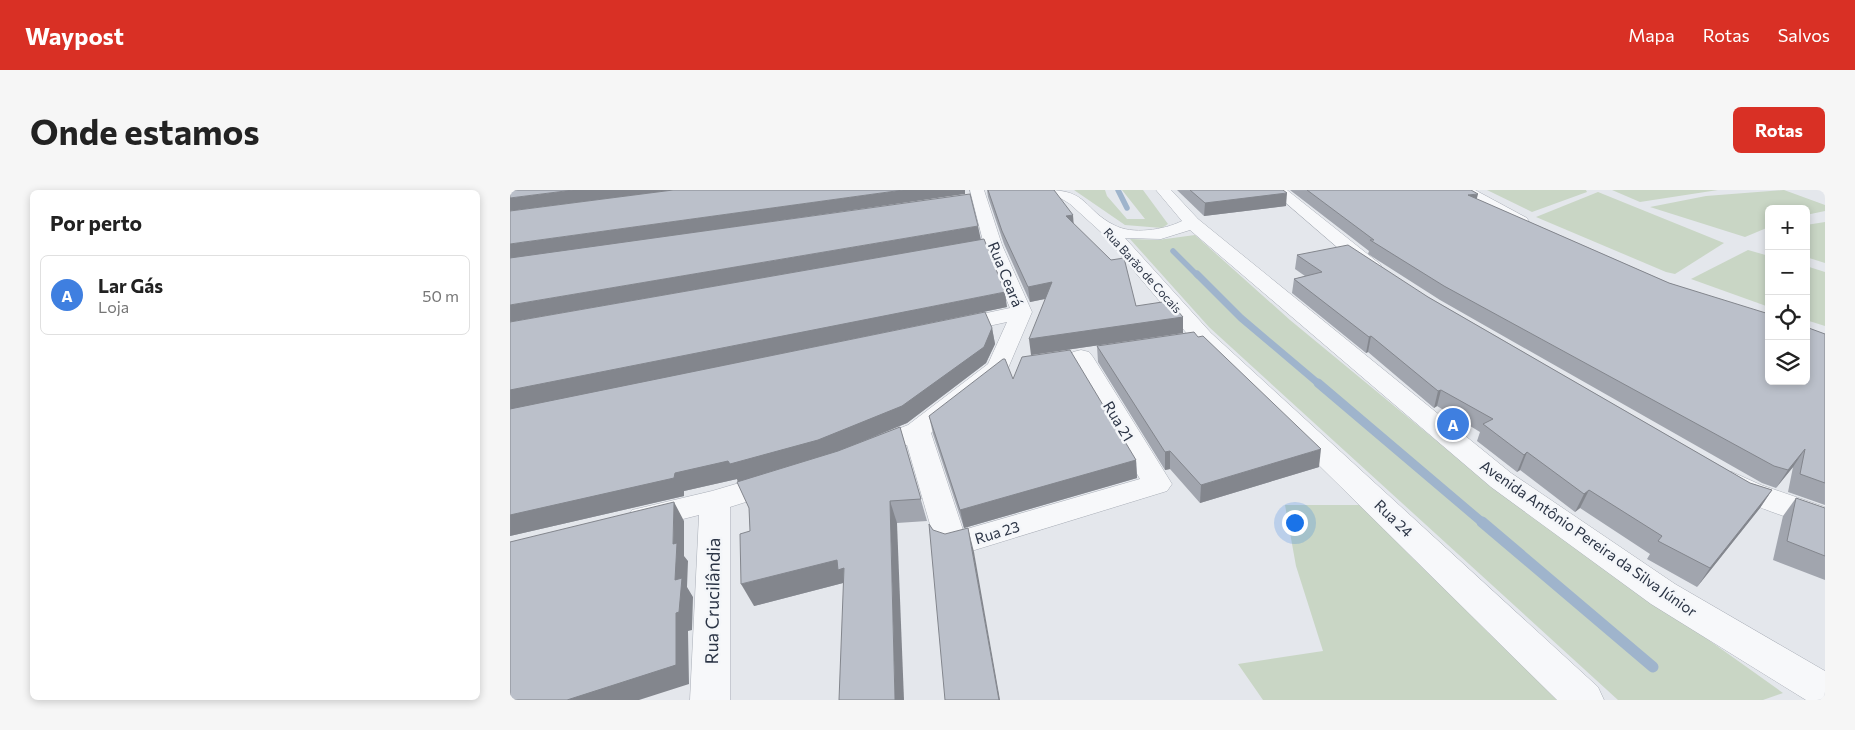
<!DOCTYPE html>
<html lang="pt">
<meta charset="utf-8">
<style>
:root{--surface:#fff;--page:#f6f6f6;--text:#222;--muted:#767676;--line:#e0e0e0;--accent:#d93025}
body{margin:0;font-family:Commissioner,sans-serif;background:var(--page);color:var(--text)}
.controls{position:absolute;right:15px;top:15px;display:grid;overflow:hidden;border-radius:8px;box-shadow:0 2px 8px #0003}
.controls button{width:45px;height:45px;display:grid;place-items:center;padding:0;border:0;border-bottom:1px solid var(--line);background:var(--surface);color:var(--text);font:25px sans-serif}
.you{position:absolute;left:784px;top:332px;width:18px;height:18px;margin:-12px;border:4px solid #fff;border-radius:50%;background:#1a73e8;box-shadow:0 0 0 8px #1a73e833}
.badge{display:grid;place-items:center;width:32px;height:32px;border-radius:50%;background:var(--accent);color:#fff;font-size:16px;font-weight:700}
.pin{position:absolute;translate:-50% -50%;border:2px solid #fff;box-shadow:0 1px 5px #0006}
.list{margin:0;padding:0;list-style:none}
h2{display:flex;justify-content:space-between;align-items:center;height:65px;margin:0;padding:0 20px;font-size:21px}
h2 small{font-size:16px;font-weight:400;color:var(--muted)}
.list li{display:grid;grid-template-columns:32px 1fr auto;gap:15px;align-items:center;box-sizing:border-box;height:80px;margin:0 10px 10px;padding:0 10px;border:1px solid var(--line);border-radius:8px}
.list b{display:block;font-size:19px;white-space:nowrap}
.list p{margin:0;font-size:16px;white-space:nowrap;color:var(--muted)}
.list em{font-size:16px;font-style:normal;color:var(--muted)}
.icon{flex:none;width:28px;height:28px;fill:none;stroke:currentColor;stroke-width:2;stroke-linecap:round;stroke-linejoin:round}
.map{position:relative;flex:none;width:1315px;height:510px;overflow:hidden;border-radius:8px}
header{display:flex;align-items:center;gap:30px;box-sizing:border-box;height:70px;padding:0 25px;background:var(--accent);color:#fff}
header strong{font-size:24px}
nav{display:flex;gap:28px;margin-inline-start:auto;font-size:18px}
.intro{display:flex;align-items:center;justify-content:space-between;box-sizing:border-box;height:120px;padding:0 30px}
h1{margin:0;font-size:35px}
.button{padding:12px 22px;border-radius:8px;background:var(--accent);color:#fff;font-size:18px;font-weight:700}
main{display:flex;gap:30px;padding:0 30px}
aside{flex:1;background:var(--surface);border-radius:8px;box-shadow:0 2px 8px #0003}
.map>svg:first-child{display:block}
.green{fill:#c9d6c5}
.lines{fill:none;stroke-linecap:round;stroke-linejoin:round}
.stream-far3{stroke:#9fb4cc;stroke-width:5.5}
.stream-far2{stroke:#9fb4cc;stroke-width:7}
.stream-far1{stroke:#9fb4cc;stroke-width:9}
.stream{stroke:#9fb4cc;stroke-width:11}
.minor-casing{stroke:#a9aeb7;stroke-width:1}
.minor{fill:#f7f8fa;fill-rule:evenodd}
.wall{fill:#a1a5ae}
.shaded-wall{fill:#83868d}
.building{fill:#bbc0ca;stroke:#83868d}
.labels{text-anchor:middle;dominant-baseline:central;stroke-width:5;stroke-linejoin:round;paint-order:stroke}
.far-street-label{font-size:12px;fill:#2b3445;stroke:#f4f6f9}
.street-label{font-size:15px;fill:#2b3445;stroke:#f4f6f9}
.near-street-label{font-size:18px;fill:#2b3445;stroke:#f4f6f9}
</style>
<header>
<strong>Waypost</strong>
<nav><a>Mapa</a><a>Rotas</a><a>Salvos</a></nav>
</header>
<div class="intro"><h1>Onde estamos</h1><a class="button">Rotas</a></div>
<main>
<aside>
<h2>Por perto<small></small></h2>
<ul class="list">
<li><span class="badge" style="background:#3f7fe0">A</span><div><b>Lar Gás</b><p>Loja</p></div><em>50 m</em></li>
</ul>
</aside>
<div class="map">
<svg width="1315" height="510" viewBox="0 0 1315 510">
<rect width="100%" height="100%" fill="#e4e7ec"/>
<g class="green">
<path d="M564,0h31l2,6 20,23h18l-23,-29h21l25,34 -6,4 -37,-3z"/>
<path d="M977,0h99l1,2 -55,20z"/>
<path d="M1102,0h106l-78,12z"/>
<path d="M1274,0l41,15v6l-19,4v-6h-37v18l-24,10 -95,-30 56,-11z"/>
<path d="M1088,2l126,51 -49,31 -9,-2 -130,-55z"/>
<path d="M1315,32v41l-19,-6v-32z"/>
<path d="M685,45l95,85 194,160 299,213 -20,7h-145l-409,-373 -79,-88 28,1z"/>
<path d="M1238,60l21,6v51l-78,-28z"/>
<path d="M1296,76l19,6v54l-19,-6z"/>
<path d="M775,315h80l198,195h-300l-25,-36 85,-13 -27,-85z"/>
</g>
<g class="lines">
<g class="stream-far3">
<path d="M608,0l9,18"/>
<path d="M663,61l25,25"/>
</g>
<path class="stream-far2" d="M687,84l44,44 78,66"/>
<path class="stream-far1" d="M808,193l165,140"/>
<path class="stream" d="M972,332l171,145"/>
<g class="minor-casing">
<g id="minor">
<path d="M460,0h14l18,55 30,67 -26,61 -75,60 32,97 177,-51 -71,-122 4,-5 8,-2 8,2 4,5 79,127 -5,7 -215,66 -11,-4 -5,-8 -29,-100 -39,15 -10,-3 -4,-6 4,-6 50,-20 80,-61 19,-42 -55,12 -8,-2 -3,-5 3,-5 66,-14 -26,-63z"/>
<path d="M538,0c40,0 36,20 66,35 18,10 50,5 68,-4l-26,-31h15l27,29 313,254 164,111 150,87v29h-19l-155,-96 -160,-117 -301,-257 -29,9 -36,-1 86,95 387,354 6,13h-47l-362,-357 -93,-110 -32,-29z"/>
<path d="M761,0h16l93,74 2,4 -2,4h-14z"/>
<path d="M947,0h18l52,28 2,4 -2,4h-12z"/>
<path d="M267,282l10,3 5,7 -5,7 -57,18v193h-40l9,-185 -56,14 -11,-3 -5,-8 5,-8 80,-19z"/>
<path d="M1222,282l29,13 64,22v22c-24,-7 -95,-28 -108,-47l5,-7z"/>
</g>
</g>
<use href="#minor" class="minor"/>
</g>
<g class="wall">
<path d="M477,0h67l20,34 62,82 47,11v16l-152,22 14,-56 -15,3 -26,-58 -16,-47z"/>
<path d="M667,0h106l3,16 -82,10z"/>
<path d="M780,0h181l6,9 192,84 156,51v171l-37,-13 5,-25 -17,21 -14,-5 -322,-183 -72,-46 1,-3z"/>
<path d="M787,65l131,42 322,186 22,7 -12,18 -63,79 -50,-28 3,-5 -70,-46 -5,4 -55,-42 -3,2 -40,-31 3,-9 -43,-26 -3,2 -66,-56 -2,1 -74,-60 2,-14 11,-3 -10,-7z"/>
<path d="M497,117l-329,68 314,-47 3,16 -9,19 -79,60 -34,14 27,-10 27,94 -30,2 -54,60 -89,23 -5,-98 -12,-29 -53,12v5l-174,40v-214z"/>
<path d="M688,147l121,130 -119,36 -30,-34 -5,1 -67,-108 -1,-16z"/>
<path d="M503,189l123,81 1,18 -173,50 -31,-94 -4,-18z"/>
<path d="M1286,308l29,10v72l-52,-20 10,-44z"/>
</g>
<g class="shaded-wall">
<path d="M63,0h103l-166,21v-13z"/>
<path d="M393,0h62v4l-455,65v-15z"/>
<path d="M777,3l-1,13 -82,10 1,-13z"/>
<path d="M968,4l-3,12 -7,-11z"/>
<path d="M563,25l1,13 -8,-12z"/>
<path d="M468,36l3,14 -471,82v-17z"/>
<path d="M542,92l2,15 -24,5 -2,-15z"/>
<path d="M495,102l2,15 -497,103v-20z"/>
<path d="M673,127v16l-152,22 -2,-16z"/>
<path d="M482,138l3,16 -9,19 -79,60 -83,34 -86,25 -1,-3 -53,12v5l-174,40v-21l165,-42z"/>
<path d="M861,146l-3,16 -2,1 3,-16z"/>
<path d="M931,200l-4,16 -3,2 4,-17z"/>
<path d="M811,259l-2,18 -119,36 1,-18z"/>
<path d="M1295,259l-12,18 -17,21 12,-18z"/>
<path d="M660,261v18l-5,1v-18z"/>
<path d="M1017,262l-7,18 -3,2 7,-17z"/>
<path d="M626,270l1,18 -173,50 -4,-18z"/>
<path d="M1079,300l-9,18 -5,4 9,-18z"/>
<path d="M1262,300l-12,18 -63,79 13,-19z"/>
<path d="M380,311l7,22 7,177h-9z"/>
<path d="M164,312l10,19v35l4,5 -1,26 6,10 -1,33 -4,1 1,53 -50,16h-72l108,-120 -2,-36z"/>
<path d="M458,338l6,24 26,148h-1z"/>
<path d="M327,370l7,8 -1,15 -89,23 -13,-22z"/>
</g>
<g class="building">
<path d="M0,0h63l-63,8z"/>
<path d="M163,0h230l-393,54v-33z"/>
<path d="M478,0h66l19,25 -7,1 45,44 13,-2 12,48 33,-5 14,16 -154,22 23,-57 -24,5 -26,-56z"/>
<path d="M680,0h93l4,3 -82,10z"/>
<path d="M797,0h164l7,4 -10,1 201,88 100,31v67h37v-54l19,7v149l-25,-9 5,-25 -17,21 -14,-4 -330,-180 -74,-46h4z"/>
<path d="M460,4l8,32 -468,79v-47z"/>
<path d="M474,49l21,53 -495,98v-68z"/>
<path d="M838,55l80,52 322,186 22,7 -62,78 -52,-27 4,-5 -73,-46 -5,4 -57,-42 -3,3 -41,-31 10,-5 -52,-29 -3,1 -67,-55 -2,1 -75,-58 28,-7 -25,-17z"/>
<path d="M475,122l7,16 -8,19 -82,59 -84,34 -88,24 -2,-3 -53,12 -1,5 -164,37v-106z"/>
<path d="M684,142l4,5 5,-1 118,113 -120,36 -31,-34 -5,1 -68,-106z"/>
<path d="M560,160l66,110 -176,50 -31,-94 74,-57h2l8,20 9,-22z"/>
<path d="M390,237l21,72 -31,2 5,199h-56l5,-132 -6,2 -1,-10 -96,24 -1,-50 10,-3 -1,-23 -12,-26 101,-31z"/>
<path d="M1286,308l29,10v48l-38,-15z"/>
<path d="M164,312l-1,42 4,-1 -2,37 7,-2 -3,34 -3,1v52l-109,35h-57v-158z"/>
<path d="M419,334l4,6 12,4 23,-6 31,172h-54z"/>
</g>
<g class="labels">
<g class="far-street-label">
<text transform="translate(633 80) rotate(48)">Rua Barão de Cocais</text>
</g>
<g class="street-label">
<text transform="translate(496 84) rotate(68)">Rua Ceará</text>
<text transform="translate(609 231) rotate(59)">Rua 21</text>
<text transform="translate(884 328) rotate(44)">Rua 24</text>
<text transform="translate(487 342) rotate(-17)">Rua 23</text>
<text transform="translate(1079 348) rotate(35)">Avenida Antônio Pereira da Silva Júnior</text>
</g>
<g class="near-street-label">
<text transform="translate(202 411) rotate(-89)">Rua Crucilândia</text>
</g>
</g>
</svg>
<div class="controls">
<button>+</button>
<button>−</button>
<button><svg class="icon" aria-label="locate" viewBox="0 0 24 24"><circle cx="12" cy="12" r="6"/><path d="M12 2v4M12 18v4M2 12h4M18 12h4"/></svg></button>
<button><svg class="icon" aria-label="layers" viewBox="0 0 24 24"><path d="M12 4l9 5-9 5-9-5zM3 14l9 5 9-5"/></svg></button>
</div>
<div class="you"></div>
<div class="pin badge" style="left:943px;top:234px;background:#3f7fe0">A</div>
</div>
</main>
